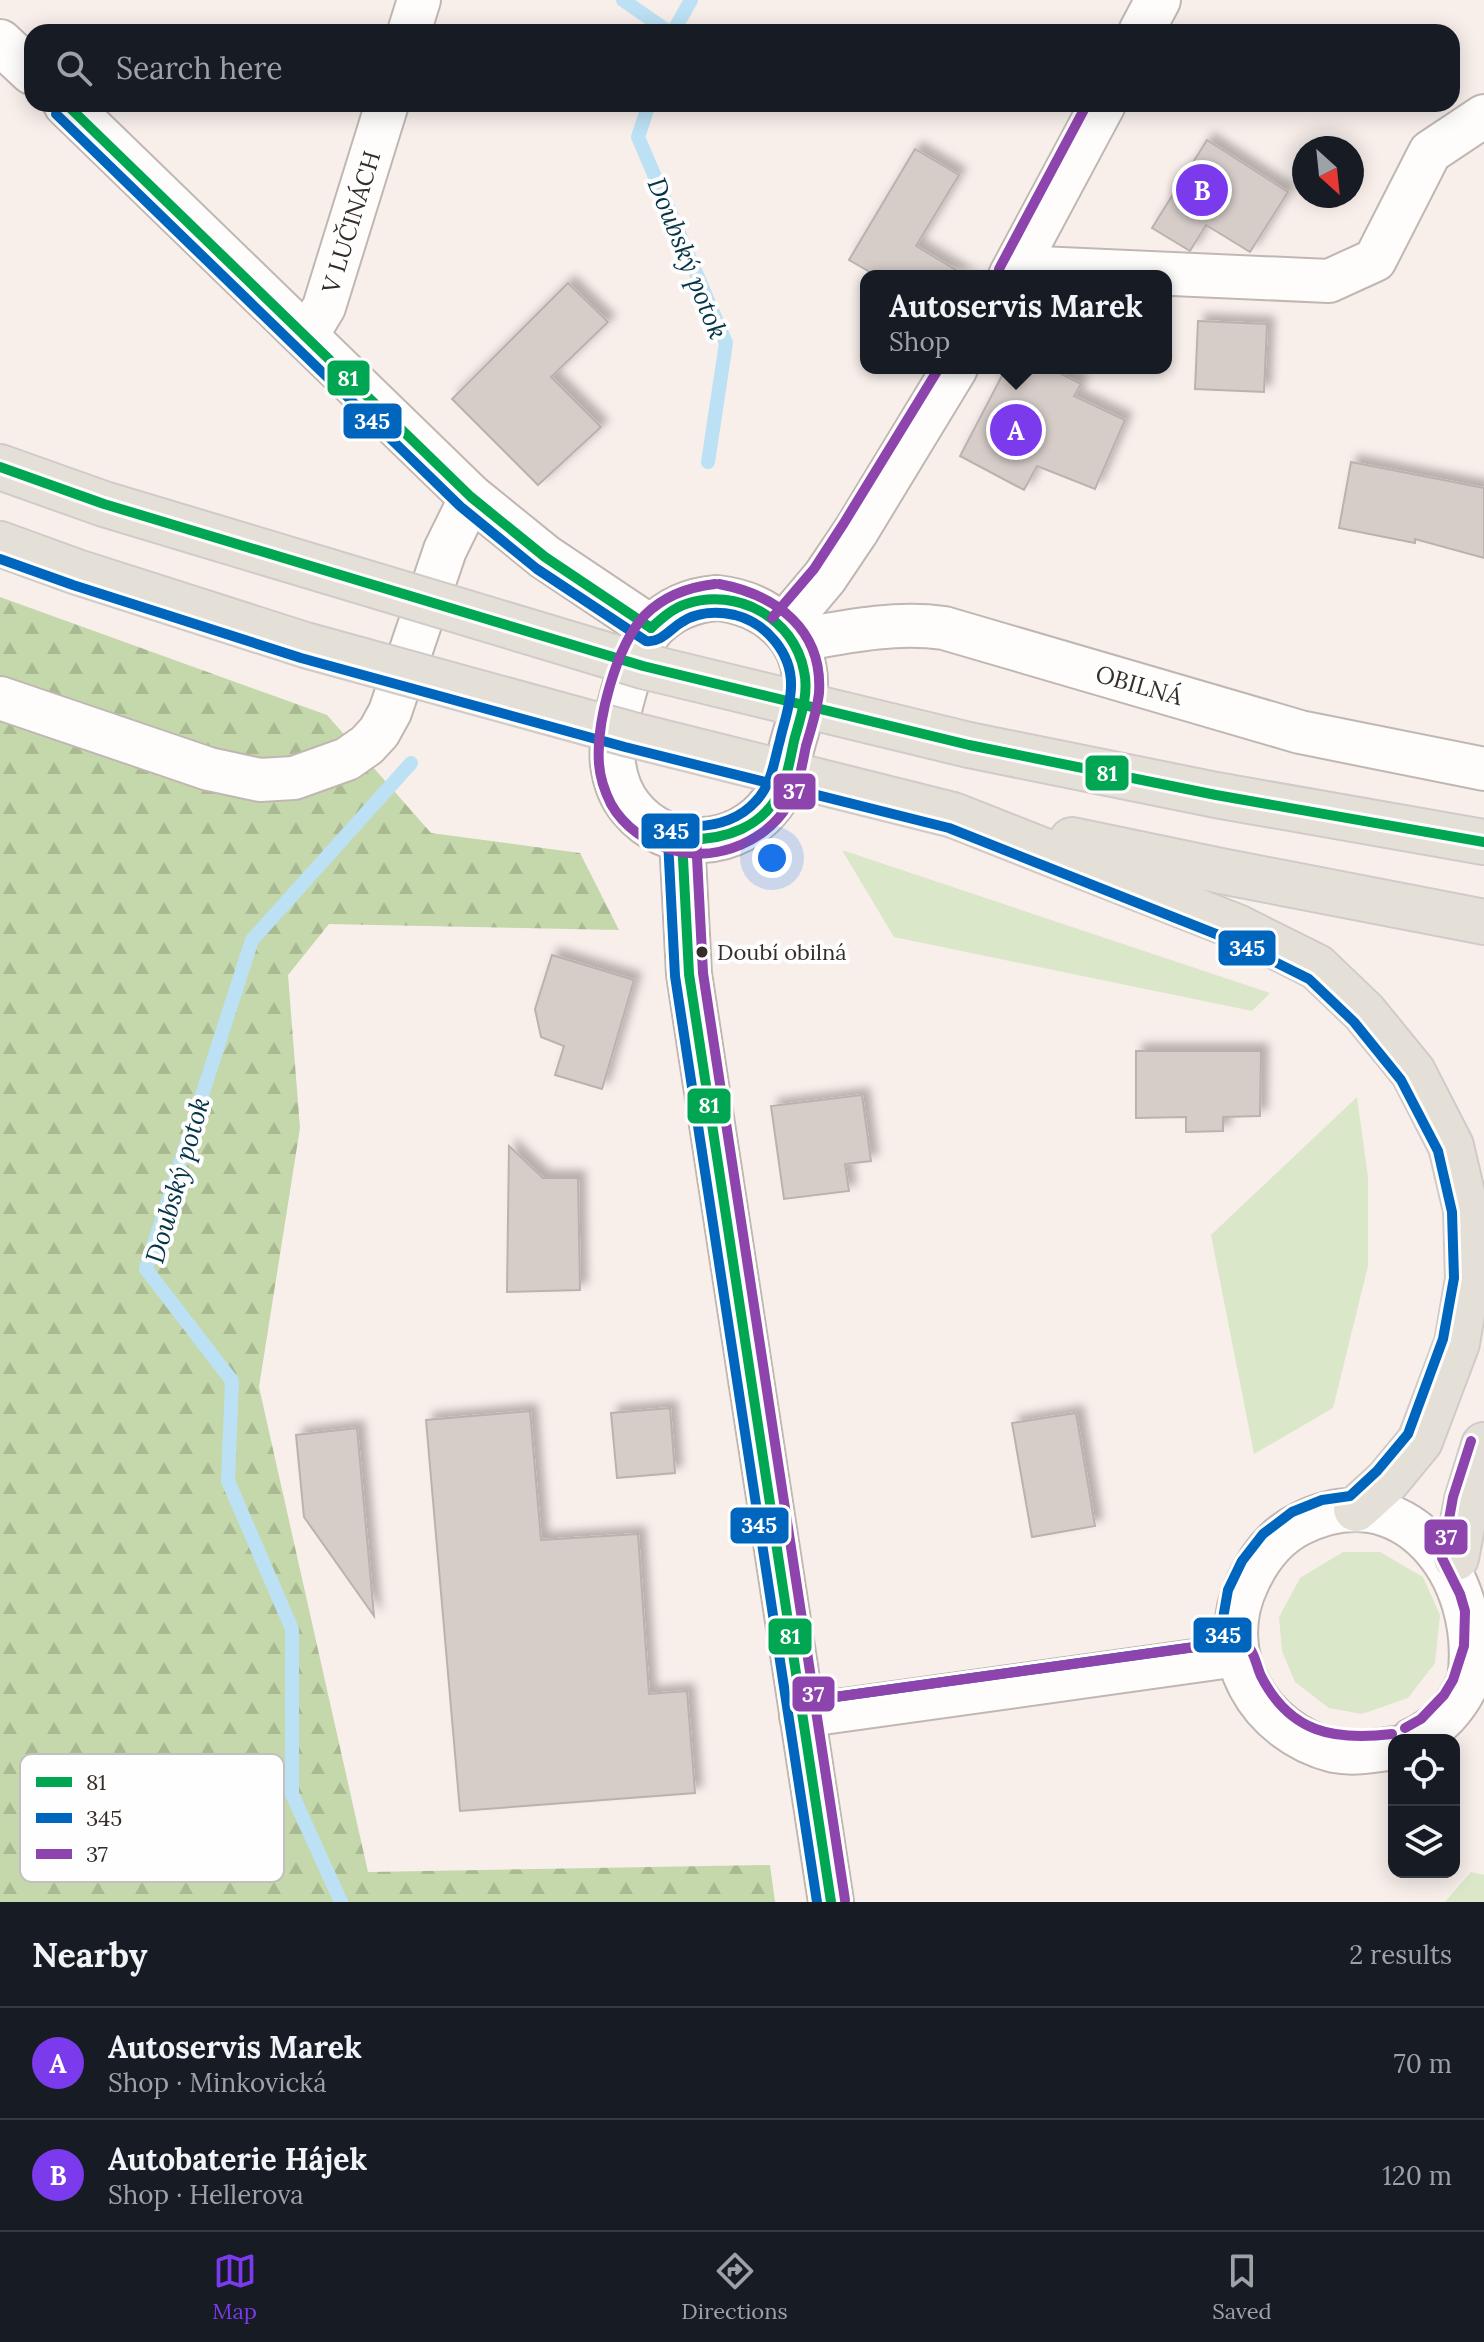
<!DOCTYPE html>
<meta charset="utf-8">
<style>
:root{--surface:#171b24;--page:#20242c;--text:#f1f3f6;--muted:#9ea1a6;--line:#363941;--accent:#7c3aed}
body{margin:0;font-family:Lora,serif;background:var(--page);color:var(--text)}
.controls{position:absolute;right:24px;bottom:24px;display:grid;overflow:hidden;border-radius:16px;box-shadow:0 4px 20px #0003}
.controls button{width:72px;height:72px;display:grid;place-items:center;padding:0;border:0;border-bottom:2px solid var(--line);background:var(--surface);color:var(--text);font:40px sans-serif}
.compass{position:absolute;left:1292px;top:136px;width:72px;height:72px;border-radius:50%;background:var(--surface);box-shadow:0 4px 20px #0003;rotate:153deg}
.you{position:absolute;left:772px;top:858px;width:28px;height:28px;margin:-20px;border:6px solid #fff;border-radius:50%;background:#1a73e8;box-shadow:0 0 0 12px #1a73e833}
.badge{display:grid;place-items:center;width:52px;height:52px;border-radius:50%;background:var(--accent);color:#fff;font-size:26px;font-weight:700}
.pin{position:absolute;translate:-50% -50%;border:4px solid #fff;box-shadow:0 2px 8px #0006}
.popup{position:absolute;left:860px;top:270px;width:312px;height:104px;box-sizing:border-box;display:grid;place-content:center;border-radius:16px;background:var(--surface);filter:drop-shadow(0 2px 6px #0005);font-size:26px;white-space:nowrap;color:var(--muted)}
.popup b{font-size:30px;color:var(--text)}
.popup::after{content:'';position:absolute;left:50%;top:100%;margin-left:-16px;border:16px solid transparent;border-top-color:var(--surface)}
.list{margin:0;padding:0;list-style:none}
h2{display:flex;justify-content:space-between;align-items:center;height:104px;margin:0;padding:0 32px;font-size:34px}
h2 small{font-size:26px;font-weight:400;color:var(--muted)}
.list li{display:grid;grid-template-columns:52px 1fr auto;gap:24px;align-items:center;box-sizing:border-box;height:112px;padding:0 32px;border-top:2px solid var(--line)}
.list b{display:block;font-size:30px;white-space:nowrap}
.list p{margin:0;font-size:26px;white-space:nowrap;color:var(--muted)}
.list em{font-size:26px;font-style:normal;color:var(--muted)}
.icon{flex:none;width:44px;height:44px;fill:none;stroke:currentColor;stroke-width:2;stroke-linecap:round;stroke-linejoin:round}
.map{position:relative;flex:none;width:1484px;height:1902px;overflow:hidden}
.search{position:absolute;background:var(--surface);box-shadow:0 4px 20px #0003;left:24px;right:24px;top:24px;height:88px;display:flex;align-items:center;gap:20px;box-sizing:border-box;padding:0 28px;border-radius:24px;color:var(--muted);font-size:30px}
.sheet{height:328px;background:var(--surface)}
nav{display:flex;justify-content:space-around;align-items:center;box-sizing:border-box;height:112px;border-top:2px solid var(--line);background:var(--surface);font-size:22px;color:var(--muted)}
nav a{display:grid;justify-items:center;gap:4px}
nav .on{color:var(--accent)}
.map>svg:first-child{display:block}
.grass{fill:#dae7c8}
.forest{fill:url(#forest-firs)}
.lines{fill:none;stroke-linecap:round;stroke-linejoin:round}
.stream{stroke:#bce1f4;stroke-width:14}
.building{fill:#d6cdc9;stroke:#bbb2ae;stroke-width:2;filter:url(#shadow)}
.street-casing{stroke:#c0b7b3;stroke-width:46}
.secondary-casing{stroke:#c0b7b3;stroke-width:48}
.highway-casing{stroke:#d0cbc9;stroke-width:48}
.street{stroke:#fefdfc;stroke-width:42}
.secondary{stroke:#fefdfc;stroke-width:44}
.highway{stroke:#e5e0d7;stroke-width:44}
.highway-bridge-casing{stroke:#d0cbc9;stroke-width:48;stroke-linecap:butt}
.highway-bridge{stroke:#e5e0d7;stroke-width:44}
.bus-1-casing{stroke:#fefefe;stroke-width:16}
.bus-2-casing{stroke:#fefefe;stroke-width:16}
.bus-3-casing{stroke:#fefefe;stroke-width:16}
.bus-1{stroke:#00a651;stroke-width:10}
.bus-2{stroke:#0065bd;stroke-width:10}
.bus-3{stroke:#8e44ad;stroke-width:10}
.bus-dot{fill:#362c28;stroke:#fefefe;stroke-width:3}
.labels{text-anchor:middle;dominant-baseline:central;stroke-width:8;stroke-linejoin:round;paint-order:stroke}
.bus-label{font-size:22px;fill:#362c28;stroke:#fefefe;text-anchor:start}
.street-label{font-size:24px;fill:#362c28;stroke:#fefefe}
.water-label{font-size:26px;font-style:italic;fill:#033447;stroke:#fefefe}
.key{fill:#fefefe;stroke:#c2bfbe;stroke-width:2}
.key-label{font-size:22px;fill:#362c28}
.line-badge{stroke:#fefefe;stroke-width:3}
.badge-label{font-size:22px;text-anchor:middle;font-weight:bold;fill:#fff}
</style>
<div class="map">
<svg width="1484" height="1902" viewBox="0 0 1484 1902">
<defs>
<pattern id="forest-firs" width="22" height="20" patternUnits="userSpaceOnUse" patternTransform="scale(2)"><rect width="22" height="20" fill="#c4d8ab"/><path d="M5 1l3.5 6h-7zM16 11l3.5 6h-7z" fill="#a9ba93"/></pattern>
<filter id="shadow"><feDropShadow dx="7" dy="-7" stdDeviation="4" flood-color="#0004"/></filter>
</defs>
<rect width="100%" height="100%" fill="#f8efeb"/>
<g class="grass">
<path d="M842,850l428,143 -18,18 -358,-74z"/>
<path d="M1357,1097l11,80v89l-35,142 -79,46 -43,-219z"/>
<path d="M1343,1552h37l43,25 17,38 -5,48 -27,35 -46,16 -33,-6 -34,-26 -13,-31 -3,-34 21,-39z"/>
<path d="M1471,1872l13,3v27h-39z"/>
</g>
<path class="forest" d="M0,597l327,118 104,118 149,20 39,77 -290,-6 -41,51 12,153 -41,259 109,485 402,-7 5,37h-775z"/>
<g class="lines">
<g class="stream">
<path d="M623,0l46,32"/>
<path d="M673,32l18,-32"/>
<path d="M649,104l-11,33 88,206 -18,119"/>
<path d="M341,1902l-49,-108v-165l-64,-148 4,-100 -86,-112 106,-329 159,-177"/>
</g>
</g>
<g class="building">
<path d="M1207,140l81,52 -38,60 -44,-27 -16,26 -38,-23z"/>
<path d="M915,149l44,26 -43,71 50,30h-89l-28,-16z"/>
<path d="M568,283l40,39 -57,55 50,50 -63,58 -86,-86z"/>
<path d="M1198,321l69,3 -3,68 -69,-3z"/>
<path d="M1006,368h44l31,16 -7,12 51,24 -30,69 -58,-23 -13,24 -64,-34z"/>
<path d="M1351,462l133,26v70l-69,-19v4l-76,-15z"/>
<path d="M552,955l82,25 -32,109 -47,-14 9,-29 -23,-9 -6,-28z"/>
<path d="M1136,1051h125l-1,65 -37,1v14l-37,1v-15l-50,1z"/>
<path d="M862,1095l9,66 -26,3 4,27 -65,8 -13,-93z"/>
<path d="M509,1146l34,32h35l2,112 -73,2z"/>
<path d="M670,1408l5,65 -58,5 -6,-65z"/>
<path d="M530,1411l11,129 97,-6 11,160 38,-3 8,102 -235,18 -34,-391z"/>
<path d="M1076,1413l19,113 -63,11 -20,-114z"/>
<path d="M357,1428l17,188 -70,-99 -8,-82z"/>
</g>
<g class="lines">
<g class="street-casing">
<g id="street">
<path d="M409,32l10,-32"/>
<path d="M1017,267l312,14 46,-21 55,-108 54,-36"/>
<path d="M306,337l18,-30 63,-203"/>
<path d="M793,641c51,-9 100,-20 151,-13l356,104 184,37"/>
<path d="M0,698l209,71 51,11 34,-2 53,-19 20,-14 12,-13 11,-20 55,-162 26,-53"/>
<path d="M801,1716l437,-61"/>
<path d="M1394,1748c-20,3 -40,7 -60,3 -75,-19 -121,-97 -86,-169 11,-24 28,-46 52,-58 102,-52 184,49 169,156 -11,26 -31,48 -57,60"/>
</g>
</g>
<g class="secondary-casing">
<g id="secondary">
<path d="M1141,32l17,-32"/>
<path d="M0,42l32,30"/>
<path d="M66,104l405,393 74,60 106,71"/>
<path d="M1011,276l92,-172"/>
<path d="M717,598c48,5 90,38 88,89 0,20 -8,40 -13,59 -5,20 -7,41 -20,57 -34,46 -104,51 -141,5 -10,-12 -16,-29 -18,-44 -4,-31 19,-115 40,-137 18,-19 39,-27 64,-29z"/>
<path d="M783,627l42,-50 31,-46 99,-163"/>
<path d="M682,839l7,135 142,928"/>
</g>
</g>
<g class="highway-casing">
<g id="highway">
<path d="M0,467l104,37 223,67"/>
<path d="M0,544l77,28 228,73"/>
<path d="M969,745l247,50 268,47"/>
<path d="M953,815l284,112 80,40 47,45 49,60 38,74 15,64 2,69 -11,64 -37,98 -33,40 -31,28"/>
<path d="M1072,840l149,31 263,51"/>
<path d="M1456,1558l11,-58 17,-55"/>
</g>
</g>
<use href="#street" class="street"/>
<use href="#secondary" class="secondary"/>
<use href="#highway" class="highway"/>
<g class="highway-bridge-casing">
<g id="highway-bridge">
<path d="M327,571l316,95 326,79"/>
<path d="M305,645l324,89 324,81"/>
</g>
</g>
<use href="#highway-bridge" class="highway-bridge"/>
<g class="bus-1-casing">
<g id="bus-1">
<path d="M66,104l405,393 74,60 106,71"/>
<path d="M0,467l104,37 539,162 326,79 247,50 268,47"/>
<path d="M651,628c10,-9 22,-20 35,-24 51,-17 108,14 118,67 5,22 -3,45 -9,66 -4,16 -6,33 -12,48 -17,43 -59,56 -101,54"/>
<path d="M682,839l7,135 142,928"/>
</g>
</g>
<g class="bus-2-casing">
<g id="bus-2">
<path d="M56,114l405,393 76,62 109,72c15,2 24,-12 36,-19 15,-10 35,-11 53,-7 31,8 57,38 56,71 0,18 -7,36 -11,54 -6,21 -8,44 -24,61 -15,17 -38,25 -60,25 -6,0 -13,-2 -18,0 -7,2 -9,7 -10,14l7,136 142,926"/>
<path d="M0,559l73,26 228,73 324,89 324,81 282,112 78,39 45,43 47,58 37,71 14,61 2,66 -11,61 -35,95 -31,37 -27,25 -28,4 -30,12 -29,22 -21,27 -14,29 -6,34 1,19 -424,59"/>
</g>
</g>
<g class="bus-3-casing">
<g id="bus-3">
<path d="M999,269l88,-165"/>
<path d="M715,584c-26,3 -51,12 -70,31 -29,31 -49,107 -46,149 1,13 6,28 12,40 13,23 36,39 62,46 44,13 98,-10 118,-51 9,-17 11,-35 15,-53 5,-17 11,-35 13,-53 4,-63 -42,-98 -100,-109"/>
<path d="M772,618l42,-49 30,-46 95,-155"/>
<path d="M696,838l7,135 142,927"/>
<path d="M799,1702l440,-61c15,4 16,22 22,35 29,57 73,65 131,58"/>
<path d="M1405,1728l16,-9 23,-24 9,-15 11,-34 1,-35 -5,-17 -18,-36 11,-61 18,-56"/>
</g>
</g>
<use href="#bus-1" class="bus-1"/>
<use href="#bus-2" class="bus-2"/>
<use href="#bus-3" class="bus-3"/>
</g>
<circle class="bus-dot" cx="702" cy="952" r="7"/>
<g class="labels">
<g class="bus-label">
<text x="717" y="952">Doubí obilná</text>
</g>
<g class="street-label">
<text transform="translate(351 222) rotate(-73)">V LUČINÁCH</text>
<text transform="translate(1139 685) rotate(16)">OBILNÁ</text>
</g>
<g class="water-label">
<text transform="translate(688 258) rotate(68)">Doubský potok</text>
<text transform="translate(177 1180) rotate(-74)">Doubský potok</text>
</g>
</g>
<rect x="20" y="1754" width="264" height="128" rx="12" class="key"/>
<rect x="36" y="1777" width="36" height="10" fill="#00a651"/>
<rect x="36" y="1813" width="36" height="10" fill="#0065bd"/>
<rect x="36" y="1849" width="36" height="10" fill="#8e44ad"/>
<g class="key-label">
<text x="86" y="1790">81</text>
<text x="86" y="1826">345</text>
<text x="86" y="1862">37</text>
</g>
<g class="line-badge">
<rect x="326" y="359" width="45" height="38" rx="8" fill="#00a651"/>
<rect x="342" y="402" width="61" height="38" rx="8" fill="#0065bd"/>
<rect x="1084" y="754" width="46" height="38" rx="8" fill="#00a651"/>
<rect x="772" y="772" width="45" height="39" rx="8" fill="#8e44ad"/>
<rect x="640" y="812" width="61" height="38" rx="8" fill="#0065bd"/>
<rect x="1217" y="929" width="60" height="38" rx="8" fill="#0065bd"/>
<rect x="686" y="1087" width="46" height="38" rx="8" fill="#00a651"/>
<rect x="729" y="1506" width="61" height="39" rx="8" fill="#0065bd"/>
<rect x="1423" y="1518" width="46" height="38" rx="8" fill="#8e44ad"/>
<rect x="1192" y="1616" width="61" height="38" rx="8" fill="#0065bd"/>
<rect x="767" y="1617" width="46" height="39" rx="8" fill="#00a651"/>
<rect x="791" y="1675" width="45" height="38" rx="8" fill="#8e44ad"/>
</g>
<g class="badge-label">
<text x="348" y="386">81</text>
<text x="372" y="429">345</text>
<text x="1107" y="781">81</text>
<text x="794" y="799">37</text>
<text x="671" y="839">345</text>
<text x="1247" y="956">345</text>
<text x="709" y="1113">81</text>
<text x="759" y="1533">345</text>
<text x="1446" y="1545">37</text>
<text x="1223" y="1643">345</text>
<text x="790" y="1644">81</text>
<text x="813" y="1702">37</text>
</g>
</svg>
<div class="controls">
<button><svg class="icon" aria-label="locate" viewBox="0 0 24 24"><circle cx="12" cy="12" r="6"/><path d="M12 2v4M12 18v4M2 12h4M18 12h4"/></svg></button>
<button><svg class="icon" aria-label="layers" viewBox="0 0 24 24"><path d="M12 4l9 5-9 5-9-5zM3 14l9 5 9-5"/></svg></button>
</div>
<svg class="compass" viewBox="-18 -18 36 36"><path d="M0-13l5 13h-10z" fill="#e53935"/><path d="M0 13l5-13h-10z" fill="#9ea1a6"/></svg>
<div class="you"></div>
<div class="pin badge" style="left:1016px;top:430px">A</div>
<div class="popup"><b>Autoservis Marek</b>Shop</div>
<div class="pin badge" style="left:1202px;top:190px">B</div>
<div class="search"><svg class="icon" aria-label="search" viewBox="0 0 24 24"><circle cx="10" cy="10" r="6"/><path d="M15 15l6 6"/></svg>Search here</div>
</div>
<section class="sheet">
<h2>Nearby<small>2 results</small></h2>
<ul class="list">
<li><span class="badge">A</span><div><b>Autoservis Marek</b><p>Shop · Minkovická</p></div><em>70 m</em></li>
<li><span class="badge">B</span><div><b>Autobaterie Hájek</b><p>Shop · Hellerova</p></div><em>120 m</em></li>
</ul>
</section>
<nav>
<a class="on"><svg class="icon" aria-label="map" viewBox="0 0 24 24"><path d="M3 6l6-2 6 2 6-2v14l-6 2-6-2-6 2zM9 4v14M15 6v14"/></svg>Map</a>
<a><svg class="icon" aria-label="directions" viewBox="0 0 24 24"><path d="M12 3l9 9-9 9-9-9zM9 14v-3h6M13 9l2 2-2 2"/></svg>Directions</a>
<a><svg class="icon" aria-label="saved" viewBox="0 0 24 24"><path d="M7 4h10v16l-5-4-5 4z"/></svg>Saved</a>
</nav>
